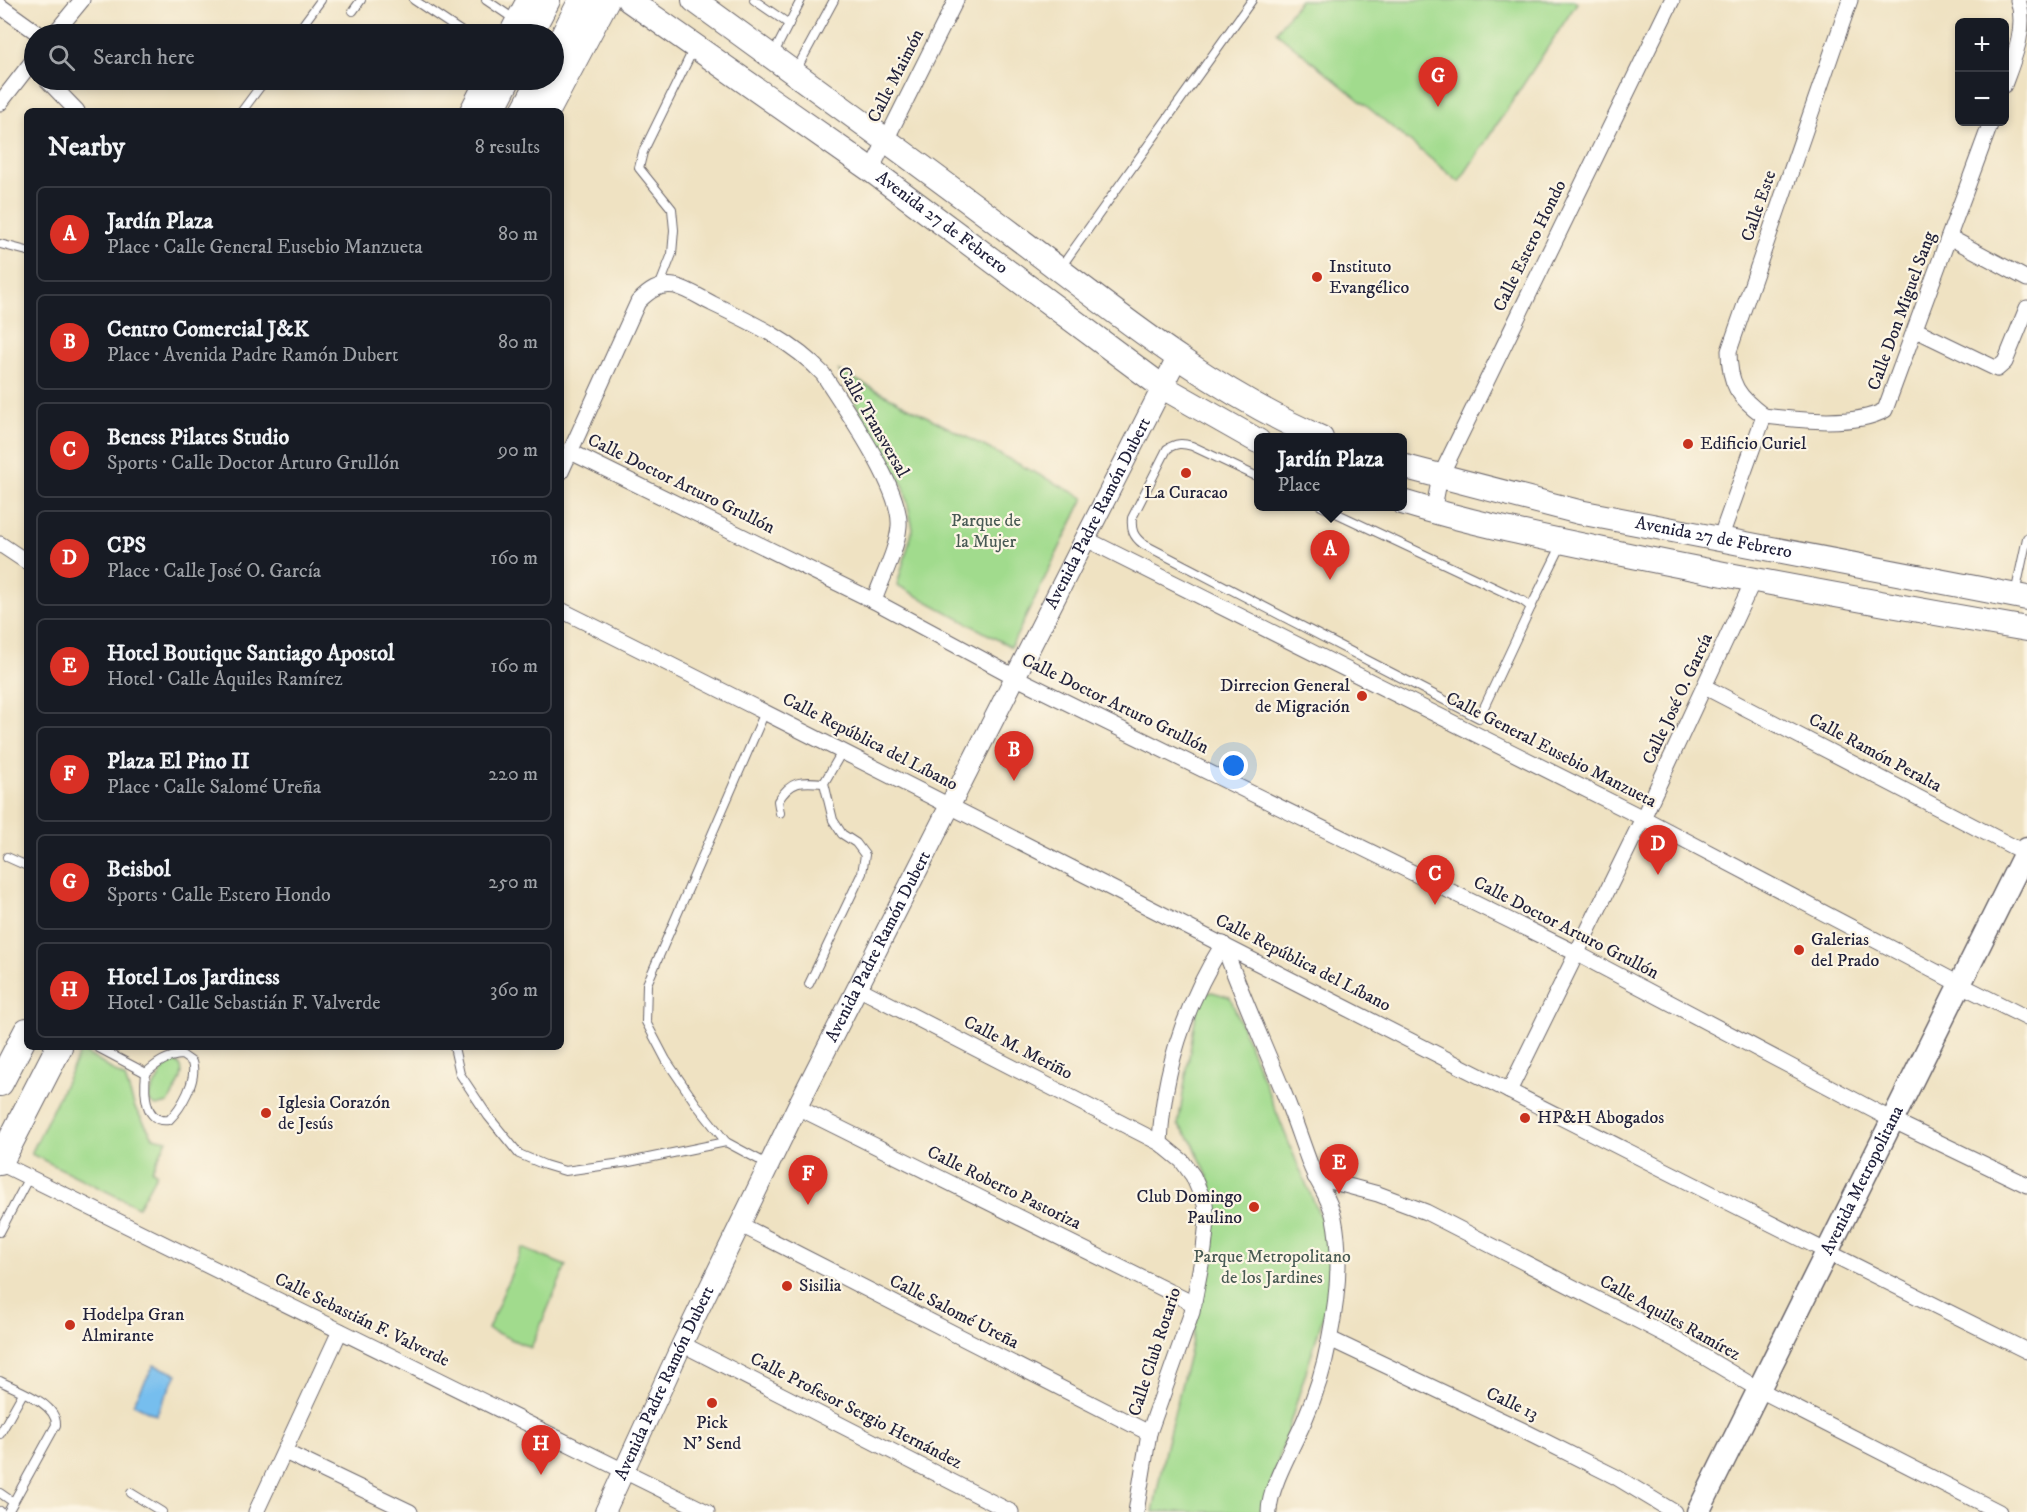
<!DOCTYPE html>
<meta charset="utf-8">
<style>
:root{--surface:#171b24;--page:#20242c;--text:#f1f3f6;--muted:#9ea1a6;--line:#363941;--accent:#d93025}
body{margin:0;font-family:"IM FELL DW Pica",serif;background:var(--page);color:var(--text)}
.controls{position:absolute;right:18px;top:18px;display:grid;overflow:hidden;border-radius:9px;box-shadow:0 3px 9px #0003}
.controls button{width:54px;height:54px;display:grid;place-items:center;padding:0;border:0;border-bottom:2px solid var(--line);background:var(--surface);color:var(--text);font:30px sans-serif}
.you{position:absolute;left:1234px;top:766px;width:21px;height:21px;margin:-15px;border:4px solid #fff;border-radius:50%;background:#1a73e8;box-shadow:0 0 0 9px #1a73e833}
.badge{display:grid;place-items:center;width:39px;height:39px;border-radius:50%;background:var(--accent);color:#fff;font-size:20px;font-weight:700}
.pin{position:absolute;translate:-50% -50px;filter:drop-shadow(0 2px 3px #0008)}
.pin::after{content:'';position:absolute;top:32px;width:21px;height:18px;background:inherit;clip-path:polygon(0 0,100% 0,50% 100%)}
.popup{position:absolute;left:1254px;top:433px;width:153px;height:78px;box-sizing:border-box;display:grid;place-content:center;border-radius:9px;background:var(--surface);filter:drop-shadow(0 2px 4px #0005);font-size:20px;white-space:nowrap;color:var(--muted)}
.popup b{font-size:22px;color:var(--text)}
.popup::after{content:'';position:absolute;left:50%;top:100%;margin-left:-12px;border:12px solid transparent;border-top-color:var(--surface)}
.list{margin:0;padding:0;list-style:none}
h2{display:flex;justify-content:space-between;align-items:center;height:78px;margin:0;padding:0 24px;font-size:26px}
h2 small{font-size:20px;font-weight:400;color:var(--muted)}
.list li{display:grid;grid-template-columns:39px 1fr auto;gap:18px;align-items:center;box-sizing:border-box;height:96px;margin:0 12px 12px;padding:0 12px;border:2px solid var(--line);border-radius:9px}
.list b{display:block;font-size:22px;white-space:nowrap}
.list p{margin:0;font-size:20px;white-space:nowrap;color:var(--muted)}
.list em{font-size:20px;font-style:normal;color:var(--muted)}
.icon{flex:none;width:33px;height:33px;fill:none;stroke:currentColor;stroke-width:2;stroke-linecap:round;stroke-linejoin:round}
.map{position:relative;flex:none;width:2027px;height:1512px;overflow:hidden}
.search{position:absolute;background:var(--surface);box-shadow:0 3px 9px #0003;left:24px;top:24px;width:540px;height:66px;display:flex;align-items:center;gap:15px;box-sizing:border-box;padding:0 21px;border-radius:33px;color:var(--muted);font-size:22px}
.panel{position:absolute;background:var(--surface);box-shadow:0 3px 9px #0003;left:24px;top:108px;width:540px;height:942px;border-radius:9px}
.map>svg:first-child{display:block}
.green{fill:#a1db8d;stroke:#627e64;stroke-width:1.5}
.water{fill:#76beee;stroke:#4c7094;stroke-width:1.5}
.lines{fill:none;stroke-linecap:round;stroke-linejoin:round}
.service-casing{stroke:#6a656a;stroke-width:10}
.minor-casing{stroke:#6a656a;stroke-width:17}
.tertiary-casing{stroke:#6a656a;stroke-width:22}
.secondary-casing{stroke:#6a656a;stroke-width:25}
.primary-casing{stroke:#6a656a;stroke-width:26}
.trunk-casing{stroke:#6a656a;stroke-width:28}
.service{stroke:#fff;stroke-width:8}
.minor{stroke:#fff;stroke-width:15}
.tertiary{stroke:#fff;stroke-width:20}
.secondary{stroke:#fff;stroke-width:22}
.primary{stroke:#fff;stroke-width:24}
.trunk{stroke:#fff;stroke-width:26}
.poi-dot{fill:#c8321e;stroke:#fcf5e5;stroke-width:2}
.labels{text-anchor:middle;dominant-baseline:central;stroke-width:4.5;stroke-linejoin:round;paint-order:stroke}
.street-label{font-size:18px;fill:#22223b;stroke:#fcf5e5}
.poi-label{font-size:18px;fill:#22223b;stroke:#fcf5e5;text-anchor:start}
.park-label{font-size:18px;fill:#485a54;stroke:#fcf5e5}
</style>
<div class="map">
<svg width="2027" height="1512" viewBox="0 0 2027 1512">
<rect width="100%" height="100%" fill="#fcf5e5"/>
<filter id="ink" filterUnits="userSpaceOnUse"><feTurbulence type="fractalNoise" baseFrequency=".0167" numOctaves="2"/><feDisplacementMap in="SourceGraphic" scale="12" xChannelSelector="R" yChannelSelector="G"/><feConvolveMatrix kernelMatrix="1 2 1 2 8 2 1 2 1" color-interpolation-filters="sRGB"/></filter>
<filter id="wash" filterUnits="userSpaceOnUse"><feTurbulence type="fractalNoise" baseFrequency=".008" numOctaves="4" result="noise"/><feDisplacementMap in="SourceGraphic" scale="24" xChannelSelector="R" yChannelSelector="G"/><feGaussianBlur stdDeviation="1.35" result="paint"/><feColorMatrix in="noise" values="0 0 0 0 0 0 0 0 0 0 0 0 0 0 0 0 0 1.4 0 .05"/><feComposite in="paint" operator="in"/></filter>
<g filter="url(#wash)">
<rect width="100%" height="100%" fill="#efe2c2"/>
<g class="green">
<path d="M1300,0h273l4,3 -118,179 -183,-150z"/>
<path d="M839,371l245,127 -73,149 -114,-62 16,-56 -9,-42 -41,-69z"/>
<path d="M1212,992l18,5 67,166 43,99 -67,216 -3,34h-117l12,-62 25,-100 23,-105 -2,-61 -19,-43 -14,-16 21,-130z"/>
<path d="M81,1050l44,28 10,30 18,29 14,3 -15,30 5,3 -19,34 -107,-53z"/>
<path d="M174,1061c18,8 0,31 -6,42l-12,3 -6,-4 -1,-6 16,-30 3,-4z"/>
<path d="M522,1248l44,18 -35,82 -43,-19z"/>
</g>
<path class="water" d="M154,1365l23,9 -21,41 -23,-11z"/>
</g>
<g filter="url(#ink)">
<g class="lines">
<g class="service-casing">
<g id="service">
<path d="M414,0l51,34"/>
<path d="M486,0l28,19"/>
<path d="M754,0l35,24"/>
<path d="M353,11l8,-11"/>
<path d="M296,34l25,-34"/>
<path d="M774,53l27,-53"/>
<path d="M795,72l39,-72"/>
<path d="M242,111l23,-31"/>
<path d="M0,244l27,7"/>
<path d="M1061,267l191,-267"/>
<path d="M659,287l13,-33 2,-24 -2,-21 -33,-41 4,-16 51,-104"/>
<path d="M1258,477l-66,-31c-10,-3 -16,-3 -25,3l-35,69c-1,12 1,18 11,26l336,174 52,-111 -8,-6 -202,-95"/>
<path d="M2015,594l12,-56"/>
<path d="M1531,607l30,-61"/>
<path d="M765,712l-118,272 -1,38 20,38 30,44 30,38 41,22"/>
<path d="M780,813l-2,-12c13,-21 23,-20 46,-18"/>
<path d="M7,857l20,9"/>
<path d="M809,984l53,-111 3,-18 -9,-12 -14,-9 -9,-14 -9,-37 19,-33"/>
<path d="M97,1047l49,26"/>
<path d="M454,1047l6,27 28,42 31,38 26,11 20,6 64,-9 97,-20"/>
<path d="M182,1055l10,7c6,18 -11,46 -23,58 -25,4 -25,-29 -23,-47 11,-10 21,-17 36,-18z"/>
<path d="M0,1232l29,-55"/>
<path d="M0,1381c17,9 57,22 56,44l-48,87"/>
<path d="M0,1434l23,-41"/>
<path d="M0,1493l13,9"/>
<path d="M131,1493l31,19"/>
<path d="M0,1511l1,1"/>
</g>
</g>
<g class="minor-casing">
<g id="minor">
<path d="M0,6l39,28"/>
<path d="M54,34l28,-34"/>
<path d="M47,80l30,31"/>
<path d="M2004,85c10,-27 23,-57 14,-85"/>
<path d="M0,103l34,-44"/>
<path d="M871,170l85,-170"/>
<path d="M1949,237l78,42"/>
<path d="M1916,330l81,39 8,-7 22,-54"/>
<path d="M1764,416c-26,-19 -35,-32 -35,-65l121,-351"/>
<path d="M571,452l303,149 141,76 563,277 316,167 133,64"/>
<path d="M561,472l77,-170c10,-10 21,-19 37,-16 13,3 26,12 38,18 40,19 80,38 110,70 21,33 79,115 76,152 -2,25 -17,51 -25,75"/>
<path d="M1433,512l7,-35 232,-477"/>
<path d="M1086,539l557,279 318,167 66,33"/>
<path d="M1720,539l44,-123c34,4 91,11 121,-6l106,-288"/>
<path d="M0,544l27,18"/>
<path d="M561,610c490,244 975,499 1466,741"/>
<path d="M1705,687l322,167"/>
<path d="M1223,944c18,50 40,98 60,147 10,24 18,49 27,73 7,19 20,34 24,54 8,39 3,84 -5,123 -5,27 -13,53 -24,78 -10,24 -36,68 -36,93"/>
<path d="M858,988l302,155 22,18 11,15 12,28 2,17 -3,28 -12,63 -43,121 -13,79"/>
<path d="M1509,1091l134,-273 110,-237"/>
<path d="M797,1107l397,197"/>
<path d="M1160,1143c3,-72 25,-138 63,-199"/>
<path d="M0,1163l707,349"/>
<path d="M1315,1177l63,17 48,18 250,128 82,49 241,123"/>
<path d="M741,1225l408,208"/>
<path d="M1330,1339l192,91 94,47 58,35"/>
<path d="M682,1344l329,168"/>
<path d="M285,1452l125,60"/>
<path d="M256,1512l84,-181"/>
</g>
</g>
<g class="tertiary-casing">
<g id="tertiary">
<path id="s1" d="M605,1512l77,-168 115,-237 380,-749"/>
</g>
</g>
<g class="secondary-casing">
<g id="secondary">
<path id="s2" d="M1698,1512l329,-663"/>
</g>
</g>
<g class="primary-casing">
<g id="primary">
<path id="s3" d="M629,0l242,170 290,216 97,55"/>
<path d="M694,0c107,78 215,156 321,236 98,74 193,153 306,202"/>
<path d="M511,34l18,-34"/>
<path d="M472,111l16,-31"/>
<path d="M548,111l59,-111"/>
<path id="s4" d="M1402,466l177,46 448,86"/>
<path d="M1402,502c75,23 154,38 231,54 131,27 262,50 394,73"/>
</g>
</g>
<g class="trunk-casing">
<g id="trunk">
<path d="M529,34l18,-34"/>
<path d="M554,55l28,-55"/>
<path d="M491,111l16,-31"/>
<path d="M524,111l17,-31"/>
<path d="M0,1083l27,-52"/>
<path d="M0,1162l59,-115"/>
</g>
</g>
<use href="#service" class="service"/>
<use href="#minor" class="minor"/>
<use href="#tertiary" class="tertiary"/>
<use href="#secondary" class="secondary"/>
<use href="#primary" class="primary"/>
<use href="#trunk" class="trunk"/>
</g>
</g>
<g class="poi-dot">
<circle cx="1317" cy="277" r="6"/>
<circle cx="1688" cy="444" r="6"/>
<circle cx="1186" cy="473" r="6"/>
<circle cx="1362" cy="696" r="6"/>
<circle cx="1799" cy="950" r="6"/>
<circle cx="266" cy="1113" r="6"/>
<circle cx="1525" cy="1118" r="6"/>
<circle cx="1254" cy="1207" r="6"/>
<circle cx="787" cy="1286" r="6"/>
<circle cx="70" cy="1325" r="6"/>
<circle cx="712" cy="1403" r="6"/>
</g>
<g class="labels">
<g class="street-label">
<text transform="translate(896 76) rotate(-63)">Calle Maimón</text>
<text transform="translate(1759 206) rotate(-71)">Calle Este</text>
<text stroke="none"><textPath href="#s3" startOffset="384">Avenida 27 de Febrero</textPath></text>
<text transform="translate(1530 246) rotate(-64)">Calle Estero Hondo</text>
<text transform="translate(1902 311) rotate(-70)">Calle Don Miguel Sang</text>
<text transform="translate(873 422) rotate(60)">Calle Transversal</text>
<text transform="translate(681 484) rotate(26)">Calle Doctor Arturo Grullón</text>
<text stroke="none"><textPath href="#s1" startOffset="1114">Avenida Padre Ramón Dubert</textPath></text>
<text stroke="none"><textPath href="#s4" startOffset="320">Avenida 27 de Febrero</textPath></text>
<text transform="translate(1678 699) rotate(-65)">Calle José O. García</text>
<text transform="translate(1115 704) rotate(26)">Calle Doctor Arturo Grullón</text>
<text transform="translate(870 742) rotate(27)">Calle República del Líbano</text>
<text transform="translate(1551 750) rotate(27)">Calle General Eusebio Manzueta</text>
<text transform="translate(1875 753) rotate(28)">Calle Ramón Peralta</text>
<text transform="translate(1566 928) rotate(27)">Calle Doctor Arturo Grullón</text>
<text stroke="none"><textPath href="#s1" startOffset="628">Avenida Padre Ramón Dubert</textPath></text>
<text transform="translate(1303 963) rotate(27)">Calle República del Líbano</text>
<text transform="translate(1018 1048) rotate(27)">Calle M. Meriño</text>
<text stroke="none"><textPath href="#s2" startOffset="370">Avenida Metropolitana</textPath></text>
<text transform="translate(1004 1188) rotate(26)">Calle Roberto Pastoriza</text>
<text transform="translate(954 1312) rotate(27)">Calle Salomé Ureña</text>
<text transform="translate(1670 1318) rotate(29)">Calle Aquiles Ramírez</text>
<text transform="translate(362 1320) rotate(26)">Calle Sebastián F. Valverde</text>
<text transform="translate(1155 1352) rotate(-72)">Calle Club Rotario</text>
<text stroke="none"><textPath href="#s1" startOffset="142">Avenida Padre Ramón Dubert</textPath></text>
<text transform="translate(1512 1404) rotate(25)">Calle 13</text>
<text transform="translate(856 1411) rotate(27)">Calle Profesor Sergio Hernández</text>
</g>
<g class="poi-label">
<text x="1329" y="267">Instituto<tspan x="1329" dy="21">Evangélico</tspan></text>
<text x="1700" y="444">Edificio Curiel</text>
<text x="1186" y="493" text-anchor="middle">La Curacao</text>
<text x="1350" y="686" text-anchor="end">Dirrecion General<tspan x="1350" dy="21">de Migración</tspan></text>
<text x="1811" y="940">Galerias<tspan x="1811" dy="21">del Prado</tspan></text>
<text x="278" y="1103">Iglesia Corazón<tspan x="278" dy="21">de Jesús</tspan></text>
<text x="1537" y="1118">HP&amp;H Abogados</text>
<text x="1242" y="1197" text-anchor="end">Club Domingo<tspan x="1242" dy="21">Paulino</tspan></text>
<text x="799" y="1286">Sisilia</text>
<text x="82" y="1315">Hodelpa Gran<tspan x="82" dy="21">Almirante</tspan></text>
<text x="712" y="1423" text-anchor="middle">Pick<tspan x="712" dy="21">N' Send</tspan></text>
</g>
<g class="park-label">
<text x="986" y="521">Parque de<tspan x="986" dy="21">la Mujer</tspan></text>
<text x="1272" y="1257">Parque Metropolitano<tspan x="1272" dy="21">de los Jardines</tspan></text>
</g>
</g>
</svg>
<div class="controls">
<button>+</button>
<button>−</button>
</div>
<div class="you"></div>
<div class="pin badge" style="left:1330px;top:580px">A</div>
<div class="popup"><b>Jardín Plaza</b>Place</div>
<div class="pin badge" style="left:1014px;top:781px">B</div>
<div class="pin badge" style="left:1435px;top:905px">C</div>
<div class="pin badge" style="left:1658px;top:875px">D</div>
<div class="pin badge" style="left:1339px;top:1194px">E</div>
<div class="pin badge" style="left:808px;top:1205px">F</div>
<div class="pin badge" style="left:1438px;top:107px">G</div>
<div class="pin badge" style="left:541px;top:1475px">H</div>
<div class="search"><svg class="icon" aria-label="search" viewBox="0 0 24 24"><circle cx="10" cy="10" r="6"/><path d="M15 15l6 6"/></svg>Search here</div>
<section class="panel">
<h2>Nearby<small>8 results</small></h2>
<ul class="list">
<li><span class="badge">A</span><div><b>Jardín Plaza</b><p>Place · Calle General Eusebio Manzueta</p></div><em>80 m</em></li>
<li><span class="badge">B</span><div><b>Centro Comercial J&amp;K</b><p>Place · Avenida Padre Ramón Dubert</p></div><em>80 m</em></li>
<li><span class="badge">C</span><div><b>Beness Pilates Studio</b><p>Sports · Calle Doctor Arturo Grullón</p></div><em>90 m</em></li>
<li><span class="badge">D</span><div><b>CPS</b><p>Place · Calle José O. García</p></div><em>160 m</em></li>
<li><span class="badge">E</span><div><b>Hotel Boutique Santiago Apostol</b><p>Hotel · Calle Aquiles Ramírez</p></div><em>160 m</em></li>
<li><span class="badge">F</span><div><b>Plaza El Pino II</b><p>Place · Calle Salomé Ureña</p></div><em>220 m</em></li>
<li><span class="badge">G</span><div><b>Beisbol</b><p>Sports · Calle Estero Hondo</p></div><em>250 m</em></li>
<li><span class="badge">H</span><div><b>Hotel Los Jardiness</b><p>Hotel · Calle Sebastián F. Valverde</p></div><em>360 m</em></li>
</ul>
</section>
</div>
